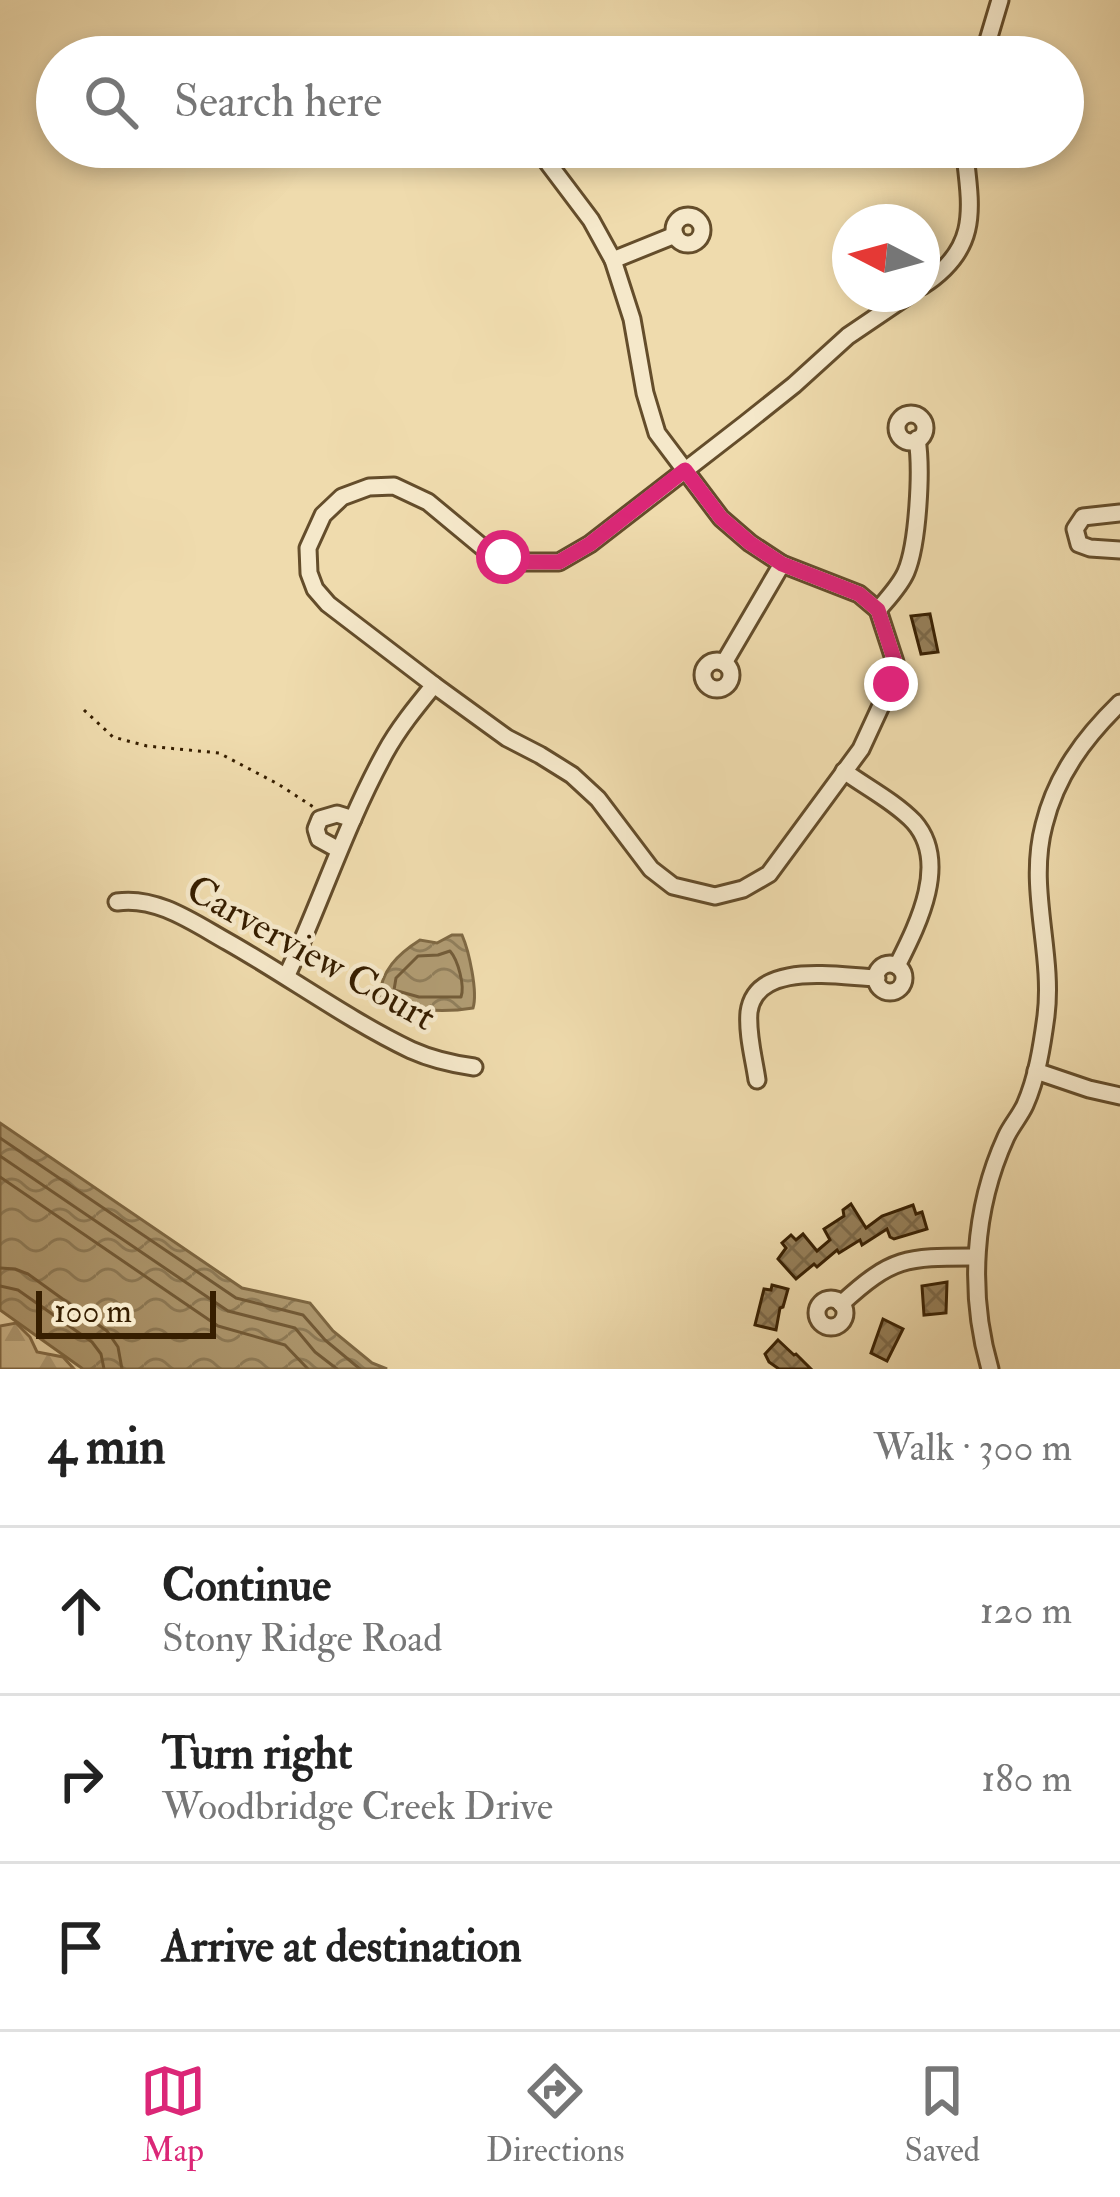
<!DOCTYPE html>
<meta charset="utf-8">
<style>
:root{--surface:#fff;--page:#f2f2f2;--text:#222;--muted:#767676;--line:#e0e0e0;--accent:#db2777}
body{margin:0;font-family:"IM FELL Double Pica",serif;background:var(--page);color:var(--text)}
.compass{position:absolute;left:832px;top:204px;width:108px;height:108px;border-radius:50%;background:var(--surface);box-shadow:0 6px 18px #0003;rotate:276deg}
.scale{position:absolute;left:36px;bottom:30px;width:180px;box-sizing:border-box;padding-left:12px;border:6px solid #361e00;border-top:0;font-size:33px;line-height:42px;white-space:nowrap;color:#361e00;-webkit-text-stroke:9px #f5e8ca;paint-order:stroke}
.stop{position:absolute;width:36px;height:36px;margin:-27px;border:9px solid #db2777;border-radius:50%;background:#fff}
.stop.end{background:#db2777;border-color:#fff;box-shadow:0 3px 12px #0008}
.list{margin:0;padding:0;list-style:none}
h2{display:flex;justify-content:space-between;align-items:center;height:156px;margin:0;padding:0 48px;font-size:51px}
h2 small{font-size:39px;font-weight:400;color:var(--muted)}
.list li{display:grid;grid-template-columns:78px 1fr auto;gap:36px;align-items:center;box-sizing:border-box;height:168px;padding:0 48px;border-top:3px solid var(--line)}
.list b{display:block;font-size:45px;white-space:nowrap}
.list p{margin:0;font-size:39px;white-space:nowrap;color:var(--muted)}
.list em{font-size:39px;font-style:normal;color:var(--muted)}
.icon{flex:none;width:66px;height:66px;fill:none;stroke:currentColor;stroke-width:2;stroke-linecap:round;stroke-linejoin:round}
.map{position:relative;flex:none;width:1120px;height:1369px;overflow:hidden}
.search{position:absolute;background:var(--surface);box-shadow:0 6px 18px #0003;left:36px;right:36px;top:36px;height:132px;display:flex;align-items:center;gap:30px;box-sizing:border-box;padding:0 42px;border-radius:66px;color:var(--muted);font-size:45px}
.sheet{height:660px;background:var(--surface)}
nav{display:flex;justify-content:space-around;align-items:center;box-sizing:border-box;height:168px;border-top:3px solid var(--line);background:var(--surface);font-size:33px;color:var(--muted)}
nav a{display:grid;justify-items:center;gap:6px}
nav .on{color:var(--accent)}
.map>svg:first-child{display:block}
.forest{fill:url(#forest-firs);stroke:#836c48;stroke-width:3}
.water{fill:url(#water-waves);stroke:#7f6944;stroke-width:3}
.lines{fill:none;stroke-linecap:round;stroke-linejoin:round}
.shore{stroke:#735c39;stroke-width:3}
.building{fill:url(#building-cross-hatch);stroke:#361e00;stroke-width:3}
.minor-casing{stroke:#644d2b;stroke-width:21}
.path{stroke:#361e00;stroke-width:3;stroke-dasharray:3 6;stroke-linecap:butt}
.minor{stroke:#f5e8ca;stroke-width:15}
.route{stroke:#db2777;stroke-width:15}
.labels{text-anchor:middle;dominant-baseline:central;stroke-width:9;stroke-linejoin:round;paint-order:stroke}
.street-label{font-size:39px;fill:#361e00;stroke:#f5e8ca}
</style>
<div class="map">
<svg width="1120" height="1369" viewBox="0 0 1120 1369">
<defs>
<pattern id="forest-firs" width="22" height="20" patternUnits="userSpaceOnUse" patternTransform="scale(3)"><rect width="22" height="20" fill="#d0bb90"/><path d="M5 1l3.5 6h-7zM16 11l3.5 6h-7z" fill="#b3a07a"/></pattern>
<pattern id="water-waves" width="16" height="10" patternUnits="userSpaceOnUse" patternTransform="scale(3)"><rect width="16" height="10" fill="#b09b72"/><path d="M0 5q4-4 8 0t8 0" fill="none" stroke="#907e5b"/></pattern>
<pattern id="building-cross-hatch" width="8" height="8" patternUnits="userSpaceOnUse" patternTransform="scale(3)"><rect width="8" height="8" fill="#96805a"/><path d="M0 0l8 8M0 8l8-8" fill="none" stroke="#7b6848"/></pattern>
</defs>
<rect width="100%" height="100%" fill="#efdbad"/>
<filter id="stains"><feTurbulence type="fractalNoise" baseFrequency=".00167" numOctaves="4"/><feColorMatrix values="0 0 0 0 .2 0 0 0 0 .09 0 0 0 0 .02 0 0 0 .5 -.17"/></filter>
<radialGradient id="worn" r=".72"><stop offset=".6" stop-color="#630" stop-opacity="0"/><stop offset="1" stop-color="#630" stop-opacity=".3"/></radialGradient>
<path class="forest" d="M16,1323l14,14 7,15 26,5 11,12h-74v-43z"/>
<g class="water">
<path d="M452,935h10c7,16 16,57 11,73 -30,5 -67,3 -93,-10 0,-27 18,-44 40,-58l17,3z"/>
<path d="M0,1123l242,165 68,15 23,28 39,32 15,6h-304l-83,-59z"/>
</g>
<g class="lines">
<g class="shore">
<path d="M450,951c8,9 15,35 11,46h-42l-25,-7 2,-12 22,-22 20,-1z"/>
<path d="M0,1138l236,160 67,17 22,25 35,29"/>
<path d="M0,1156l228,155 67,17 20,24 22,17"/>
<path d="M0,1177l218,149 67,19 23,24"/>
<path d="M0,1268l15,1 13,5 79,57 11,16 4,22"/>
<path d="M0,1286l18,4 74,52 9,12 3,15"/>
</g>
</g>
<g class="building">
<path d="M930,614l8,38 -17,2 -10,-38z"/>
<path d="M851,1204l15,24 16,-12 31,-11 3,9 6,-2 5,17 -33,10 -4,-2 -3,-8 -25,16 -2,-5 -21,13 -2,-3 -20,17 -3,-3 -18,15 -18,-20 8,-11 -4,-5 9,-8 5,5 7,-6 14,17 13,-11 -6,-11 20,-13 -1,-6z"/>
<path d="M947,1282l-1,31 -22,2 -2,-29z"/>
<path d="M772,1285l16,4 -5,18 -3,1 -4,22 -21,-5 9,-36 7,1z"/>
<path d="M883,1319l20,10 -16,32 -16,-8z"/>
<path d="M778,1340l16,15 2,-1 15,15h-32l-10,-7 -4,-8z"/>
</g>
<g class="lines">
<g class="minor-casing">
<g id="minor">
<path d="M983,57l17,-57"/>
<circle cx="688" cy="230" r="14"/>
<path d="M613,260l62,-25"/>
<path d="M922,286c59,-38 49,-78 42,-139"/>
<circle cx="911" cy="428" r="14"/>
<path d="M1120,513l-37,4 -8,12 4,15 11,4 30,2"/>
<path d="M878,610c10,-12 22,-24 28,-38 12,-28 16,-103 11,-133"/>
<circle cx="717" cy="675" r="14"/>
<path d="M724,663l58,-99"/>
<path d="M434,685l73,53 33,17 32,20 26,24 53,70 22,17 42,10 28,-7 26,-15 92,-125 30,-65 4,-22 -17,-52 -19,-16 -77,-30 -32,-21 -29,-25 -64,-85 -12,-40 -13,-74 -19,-59 -22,-40 -55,-73"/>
<path d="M844,771c22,16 51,31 70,51 36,41 3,104 -17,144"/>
<path d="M339,850l-20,-11 -3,-10 4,-10 17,-5 16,5"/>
<path d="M117,902c40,-6 77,21 111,40 60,34 122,79 183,108 20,9 41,14 63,17"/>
<circle cx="890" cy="978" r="14"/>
<path d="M287,975c34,-73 59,-151 98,-222 13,-24 31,-46 49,-68l-106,-81 -13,-15 -6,-16 -1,-25 15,-33 19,-18 27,-10 25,-1 34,16 59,49 35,11h37l31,-18 155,-120 49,-39 54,-49 62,-42"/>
<path d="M1036,1071l53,18 31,7"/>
<path d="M757,1080c-3,-21 -10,-46 -8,-68 7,-52 90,-35 128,-34"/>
<circle cx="831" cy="1313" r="14"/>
<path d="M841,1304c52,-48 66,-47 135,-47"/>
<path d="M990,1369c-22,-76 -17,-160 16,-232 5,-11 14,-21 19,-32 12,-27 17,-59 21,-89 8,-64 -19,-127 -2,-191 12,-49 40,-87 76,-122"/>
</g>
</g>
<path class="path" d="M84,710l29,27 34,9 72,7 59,31 37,24"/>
<use href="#minor" class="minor"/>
</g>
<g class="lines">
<path class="route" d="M503,557l19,5h37l31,-18 95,-74 36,48 29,25 32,21 77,30 19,16 17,52 -4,22"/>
</g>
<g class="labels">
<g class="street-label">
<text transform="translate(311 953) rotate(29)">Carverview Court</text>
</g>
</g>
<rect width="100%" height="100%" filter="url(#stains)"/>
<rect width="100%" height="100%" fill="url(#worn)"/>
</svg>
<svg class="compass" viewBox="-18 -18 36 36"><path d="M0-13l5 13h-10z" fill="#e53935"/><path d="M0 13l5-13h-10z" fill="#767676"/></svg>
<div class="scale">100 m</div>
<div class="stop" style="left:503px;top:557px"></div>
<div class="stop end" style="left:891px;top:684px"></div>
<div class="search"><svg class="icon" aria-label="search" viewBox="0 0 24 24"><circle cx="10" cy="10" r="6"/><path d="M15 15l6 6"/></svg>Search here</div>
</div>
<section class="sheet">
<h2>4 min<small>Walk · 300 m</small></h2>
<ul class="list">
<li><svg class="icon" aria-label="ahead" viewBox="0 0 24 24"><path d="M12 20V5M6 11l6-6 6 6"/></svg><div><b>Continue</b><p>Stony Ridge Road</p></div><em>120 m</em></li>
<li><svg class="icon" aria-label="right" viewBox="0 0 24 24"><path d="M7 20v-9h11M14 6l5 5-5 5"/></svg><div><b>Turn right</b><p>Woodbridge Creek Drive</p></div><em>180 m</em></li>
<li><svg class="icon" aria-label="arrive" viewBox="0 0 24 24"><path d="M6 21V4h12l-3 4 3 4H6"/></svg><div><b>Arrive at destination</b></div></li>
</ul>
</section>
<nav>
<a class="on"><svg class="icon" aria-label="map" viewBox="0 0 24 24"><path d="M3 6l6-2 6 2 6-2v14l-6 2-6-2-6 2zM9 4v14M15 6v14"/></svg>Map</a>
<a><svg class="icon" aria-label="directions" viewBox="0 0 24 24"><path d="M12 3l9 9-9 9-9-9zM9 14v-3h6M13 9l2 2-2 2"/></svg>Directions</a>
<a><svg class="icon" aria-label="saved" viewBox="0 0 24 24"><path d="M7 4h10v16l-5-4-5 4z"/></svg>Saved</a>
</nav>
